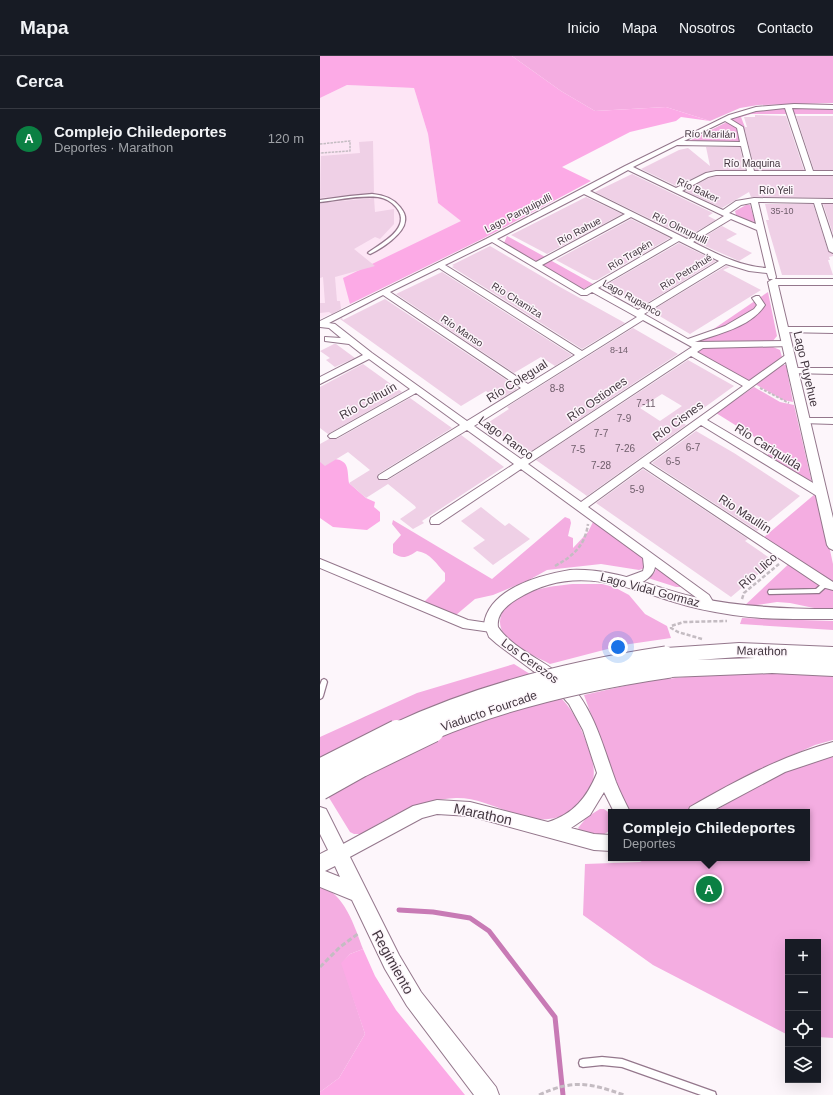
<!DOCTYPE html>
<html lang="es">
<meta charset="utf-8">
<style>
:root{--surface:#171b24;--page:#242831;--text:#f1f3f6;--muted:#9ea1a6;--line:#363941;--accent:#0b8043}
body{margin:0;font-family:Arial,sans-serif;background:var(--page);color:var(--text)}
.controls{position:absolute;right:12px;bottom:12px;display:grid;overflow:hidden;border-radius:0px;box-shadow:0 4px 16px #0002}
.controls button{width:36px;height:36px;display:grid;place-items:center;padding:0;border:0;border-bottom:1px solid var(--line);background:var(--surface);color:var(--text);font:20px sans-serif}
.you{position:absolute;left:298px;top:591px;width:14px;height:14px;margin:-10px;border:3px solid #fff;border-radius:50%;background:#1a73e8;box-shadow:0 0 0 6px #1a73e833}
.badge{display:grid;place-items:center;width:26px;height:26px;border-radius:50%;background:var(--accent);color:#fff;font-size:13px;font-weight:700}
.pin{position:absolute;translate:-50% -50%;border:2px solid #fff;box-shadow:0 1px 4px #0006}
.popup{position:absolute;left:288px;top:753px;width:202px;height:52px;box-sizing:border-box;display:grid;place-content:center;border-radius:0px;background:var(--surface);filter:drop-shadow(0 1px 3px #0005);font-size:13px;white-space:nowrap;color:var(--muted)}
.popup b{font-size:15px;color:var(--text)}
.popup::after{content:'';position:absolute;left:50%;top:100%;margin-left:-8px;border:8px solid transparent;border-top-color:var(--surface)}
.list{margin:0;padding:0;list-style:none}
h2{display:flex;justify-content:space-between;align-items:center;height:52px;margin:0;padding:0 16px;font-size:17px}
h2 small{font-size:13px;font-weight:400;color:var(--muted)}
.list li{display:grid;grid-template-columns:26px 1fr auto;gap:12px;align-items:center;box-sizing:border-box;height:60px;padding:0 16px;border-top:1px solid var(--line)}
.list b{display:block;font-size:15px;white-space:nowrap}
.list p{margin:0;font-size:13px;white-space:nowrap;color:var(--muted)}
.list em{font-size:13px;font-style:normal;color:var(--muted)}
.icon{flex:none;width:22px;height:22px;fill:none;stroke:currentColor;stroke-width:2;stroke-linecap:round;stroke-linejoin:round}
.map{position:relative;flex:none;width:513px;height:1039px;overflow:hidden}
header{display:flex;align-items:center;gap:24px;box-sizing:border-box;height:56px;padding:0 20px;background:var(--surface);border-bottom:1px solid var(--line)}
header strong{font-size:19px}
nav{display:flex;gap:22px;margin-inline-start:auto;font-size:14px}
main{display:flex}
aside{flex:1;background:var(--surface)}
.map>svg:first-child{display:block}
.built{fill:#fde5f5}
.green{fill:#f4ade1}
.forest{fill:#fcaae6}
.lines{fill:none;stroke-linecap:round;stroke-linejoin:round}
.stream{stroke:#c87ab5;stroke-width:5}
.building{fill:#efd0e6;fill-rule:evenodd}
.service-casing{stroke:#94778c;stroke-width:2.5}
.minor-casing{stroke:#94778c;stroke-width:2}
.tertiary-casing{stroke:#94778c;stroke-width:2}
.secondary-casing{stroke:#94778c;stroke-width:2}
.primary-casing{stroke:#94778c;stroke-width:2}
.path-far3{stroke:#c4bcc2;stroke-width:1.5;stroke-dasharray:2.5 1;stroke-linecap:butt}
.path-far2{stroke:#c4bcc2;stroke-width:2;stroke-dasharray:3 1.5;stroke-linecap:butt}
.path-far1{stroke:#c4bcc2;stroke-width:2.5;stroke-dasharray:4 2;stroke-linecap:butt}
.path{stroke:#c4bcc2;stroke-width:3;stroke-dasharray:5 2.5;stroke-linecap:butt}
.service{fill:#fff;fill-rule:evenodd}
.minor{fill:#fff;fill-rule:evenodd}
.tertiary{fill:#fff;fill-rule:evenodd}
.secondary{fill:#fff;fill-rule:evenodd}
.primary{fill:#fff;fill-rule:evenodd}
.primary-bridge-far1-casing{stroke:#94778c;stroke-width:19;stroke-linecap:butt}
.primary-bridge-casing{stroke:#94778c;stroke-width:24;stroke-linecap:butt}
.primary-bridge-far1{stroke:#fff;stroke-width:17}
.primary-bridge{stroke:#fff;stroke-width:22}
.labels{text-anchor:middle;dominant-baseline:central;stroke-width:3;stroke-linejoin:round;paint-order:stroke}
.far-number-label{font-size:9px;fill:#6e5d6a}
.far-street-label{font-size:10px;fill:#433740;stroke:#fdf6fb}
.number-label{font-size:10px;fill:#6e5d6a}
.street-label{font-size:12px;fill:#433740;stroke:#fdf6fb}
.near-street-label{font-size:14px;fill:#433740;stroke:#fdf6fb}
</style>
<header>
<strong>Mapa</strong>
<nav><a>Inicio</a><a>Mapa</a><a>Nosotros</a><a>Contacto</a></nav>
</header>
<main>
<aside>
<h2>Cerca<small></small></h2>
<ul class="list">
<li><span class="badge">A</span><div><b>Complejo Chiledeportes</b><p>Deportes · Marathon</p></div><em>120 m</em></li>
</ul>
</aside>
<div class="map">
<svg width="513" height="1039" viewBox="0 0 513 1039">
<rect width="100%" height="100%" fill="#fdf6fb"/>
<path class="built" d="M27,29l67,3 14,46 10,69 46,35 -164,81v-221z"/>
<g class="green">
<path d="M192,0h321v47l-75,2 -18,3 -30,13 -44,-14 -71,4 -34,-20z"/>
<path d="M463,52l3,2v4h-35l-10,3 5,13 -4,1 -3,-6 -10,-5 28,-9z"/>
<path d="M472,52h41v6h-40z"/>
<path d="M407,66l10,6 3,14h-53z"/>
<path d="M426,149h4l5,17 -7,-1 -12,-6 -1,-4z"/>
<path d="M187,180l40,22 -11,5 -32,-20z"/>
<path d="M230,204l43,24 -11,6 -40,-25z"/>
<path d="M448,236l9,44 -5,6 -76,-1z"/>
<path d="M391,291h62l7,3 2,7 -31,24h-4l-48,-25 -1,-4 5,-4z"/>
<path d="M462,309h4l7,37 -10,-2 -28,-16z"/>
<path d="M434,331l26,15 14,3 18,78 -46,-25 6,-10 -56,-35z"/>
<path d="M495,438l3,1 15,69v48l-43,-9 -13,-1 -34,5 51,-48 -31,-21z"/>
<path d="M245,461l5,2 1,4 -3,13 5,2v10l15,-16 5,-10 53,38v8l-7,2 -38,-6 -54,6 -18,10 -36,15 -18,4 -19,16 -32,-13 21,-21v-8c-9,-9 -14,-20 -28,-22 -9,6 -14,9 -24,2v-9l8,-9 -9,-11 1,-4 99,59z"/>
<path d="M336,509l29,22h-9l-28,-9 7,-6z"/>
<path d="M253,528h29l12,3 15,8 16,19 22,12 4,12 -48,7 -73,19c-15,-8 -36,-16 -46,-30 -4,-6 -5,-12 -3,-18 5,-25 51,-30 72,-32z"/>
<path d="M422,562l91,3v9l-93,-6z"/>
<path d="M194,608c44,27 60,38 76,89 6,17 5,27 -3,43 -3,7 -8,10 -15,14 -38,27 -76,-13 -116,-12 -35,2 -65,17 -94,36h-8l-4,-2 -30,-49v-46l97,-44z"/>
<path d="M404,617h62l47,3v64l-18,5 -47,21 -84,46h-52l-9,-10 -39,-107 62,-14z"/>
<path d="M513,700v282l-15,-1v-95h-30v93l-135,-70 -70,-50 2,-51 55,-2 7,-4h160v-46h-94l64,-38z"/>
<path d="M280,753h4l7,5v16l-10,6 -20,-5 -3,-3 9,-11z"/>
<path d="M0,832c23,1 36,42 43,61l-13,5 -8,9 23,71 -26,44 -19,14z"/>
</g>
<g class="forest">
<path d="M0,0h192l49,35 34,20 71,-4 44,14 -29,-4 -5,4 -46,11 -68,35 29,14 -107,57 -134,66 -7,-26 118,-57 -23,-18 -10,-69 -14,-46 -67,-3 -27,13z"/>
<path d="M15,403c15,2 12,12 14,24l17,15 9,4 -1,5 6,5v9l-13,9 -34,-3 -13,-9v-56z"/>
<path d="M43,893l12,27 21,34 69,85h-145v-3l19,-14 26,-44 -24,-71 9,-9z"/>
</g>
<g class="lines">
<path class="stream" d="M79,854l34,2 37,6 19,13 66,86 8,78"/>
</g>
<g class="building">
<path d="M435,59l31,1 18,54h-49l-11,-43h3l-3,-10h11z"/>
<path d="M476,60h37v54h-19z"/>
<path d="M53,85l1,52 -54,5 1,-42 39,-3 -1,-11z"/>
<path d="M386,91h34l5,23h-29l-10,2 -30,14 -35,-17 38,-19 9,-2 22,18z"/>
<path d="M312,118l81,39 -5,3 8,4 -29,17 -92,-45z"/>
<path d="M396,120h117v22l-82,-1 -2,-5 -27,16 -37,-17 24,-13z"/>
<path d="M266,141l36,17 -75,40 -36,-19z"/>
<path d="M54,142l1,14 19,-3v15l-14,15 -5,-2 -21,12 21,17 -40,11 2,24h3l1,8 -9,5 -3,-2 -9,1v-10h5l-2,-26 -3,1v-75z"/>
<path d="M445,148h48l15,47 5,3v2l-4,1 1,3h-2l5,15h-51l-13,-44 -3,-11h3z"/>
<path d="M503,148h10v30z"/>
<path d="M311,163l39,19 -73,42h-4l-37,-20z"/>
<path d="M402,170l15,8 -11,6 26,13 -13,8 -43,-19z"/>
<path d="M359,187l37,18 -74,45 -36,-21z"/>
<path d="M170,190l70,41 65,36 -43,26 -130,-82 2,-1 -2,-1z"/>
<path d="M406,210l4,1 -7,3 38,20 -71,44 -39,-23z"/>
<path d="M122,216l130,83 -17,11 -14,-9 -27,16 -118,-79z"/>
<path d="M65,243l120,80 12,10 -19,11 -12,-9 -25,15 -121,-87 2,-1 1,2z"/>
<path d="M313,272l45,26 -151,100 -41,-30 23,-15 -2,-2z"/>
<path d="M14,288h2l19,14 -20,9 -9,-7 4,-2 -10,-7z"/>
<path d="M368,304l46,26 -51,37 3,2 -99,71 -51,-36zM342,338l20,12 -22,15 -20,-13z"/>
<path d="M43,308l39,28 -74,42 -8,-6v-41z"/>
<path d="M90,342l42,30 -74,46v6h10l73,-45 43,32 -82,54 2,2 -11,6 -13,-10 16,-11 -1,-2 -27,-22 -22,14 -17,-15 21,-13 -22,-18 -23,14 -5,-4v-18l9,-5h8z"/>
<path d="M376,375l38,22 66,43 -43,35 -105,-68z"/>
<path d="M323,413l105,70 -3,2 29,20 -43,36 -135,-94z"/>
<path d="M161,451l24,19 4,-3 21,16 -37,26 -20,-17 12,-8 -24,-19z"/>
</g>
<g class="lines">
<g class="service-casing">
<g id="service">
<path d="M52,138c11,1 21,4 28,13 3,4 6,8 5,14 -1,13 -24,28 -35,33l-2,-1 1,-1c13,-9 44,-25 27,-45 -4,-5 -11,-9 -18,-10 -19,-2 -39,3 -58,5v-2l30,-4z"/>
<path d="M504,526h4l1,2 -10,9h-2l-46,1h-2l-1,-2 1,-2h2l45,-1z"/>
<path d="M4,623l2,1 1,2 -4,14 -1,2 -2,1v-14l2,-5z"/>
<path d="M282,1001l20,2 90,32 3,1 1,3h-15l-79,-28 -20,-2 -19,2 -3,-1 -1,-3 1,-3 3,-1z"/>
</g>
</g>
<g class="minor-casing">
<g id="minor">
<path d="M474,48l39,1v4l-41,-1 21,63h20v4h-117l-8,2 -26,14 41,19 13,-9 18,-3 79,1v4h-12l12,36v14l-4,-2 -15,-48 -56,-1 18,75 -1,2h-6l-2,-6 -18,-2 -23,-7 -82,50 44,25 37,-13 29,-17 3,-4 -5,-7 4,-2h3l6,9c-14,22 -47,29 -70,37l92,-1 3,1v4l-87,2 -6,4 52,29 38,-27 3,-1 4,3 -87,64 118,70 1,3 -5,4 -4,-1 -116,-71 -52,38 184,119v8l-11,-3 -179,-120 -55,40 121,88 6,10 -2,3h-8l-4,-7 -46,-34c-2,12 -19,21 -31,17l-2,-3 2,-3 19,-7 1,-4 -1,-9 -122,-89 -82,55h-8l-1,-3 1,-3 83,-54 -47,-34 -80,49h-8l-1,-2 1,-2 81,-50 -44,-32 -80,45h-6l-2,-2 2,-2 80,-45 -41,-30 -49,25v-7l43,-22 -14,-11 -24,-3v-4l16,1 -12,-10 -9,-1v-6l166,-82 139,-73 104,-51 27,-8zM465,52l21,63h-52l-11,-44 -13,-8 26,-8zM405,65l12,7 3,14 -56,-1zM357,89l64,1 6,25h-31l-10,2 -30,15 -43,-21zM308,114l96,46 -37,23 -97,-48zM264,138l41,20 -89,48 -39,-23zM431,147l5,21 -27,-11 12,-8zM311,161l42,21 -89,52 -42,-25zM411,163l26,11 9,38c-27,-2 -49,-14 -73,-26zM359,185l40,20 -81,49 -40,-22zM172,186l89,53h6l5,-3 45,25 -55,34 -137,-86zM119,212l136,87 -47,29 -138,-92zM63,239l138,93 -54,33 -95,-68 -37,-29 -6,-1zM323,264l49,27 -171,112 -47,-33zM371,300l52,30 -162,116 -53,-38z"/>
<path d="M464,271h49v6l-52,-1 -1,-2z"/>
<path d="M473,312h40v6l-43,-1 -2,-2z"/>
<path d="M485,362h28v6l-31,-1 -2,-2z"/>
<path d="M0,503l148,61 27,4 2,3 -2,3 -4,2 -28,-4 -143,-60z"/>
</g>
</g>
<g class="tertiary-casing">
<g id="tertiary">
<path d="M453,223h60v6h-55l55,233v32l-4,-2 -2,-3 -59,-263z"/>
<path d="M250,514c46,-2 81,17 124,27 46,10 92,12 139,12v10c-33,0 -67,1 -100,-4 -20,-3 -40,-7 -59,-13 -56,-18 -102,-37 -157,-3 -10,6 -21,15 -19,28 17,25 51,34 71,56 26,28 34,64 47,99 4,10 9,20 14,30h-16l-10,-20 -14,23 -19,13 23,6 17,1v16l-17,-1 -124,-34 -33,-2 -15,4 -76,41 -6,3 -6,-3 -2,-5 2,-5 79,-43 24,-6 33,2 78,20c26,-8 39,-25 49,-49l-14,-43 -14,-26 -17,-19 -55,-41 -8,-7 -5,-13c5,-36 57,-49 86,-54z"/>
<path d="M513,686v14l-48,16 -75,40h-22l2,-5c46,-26 91,-51 143,-65z"/>
</g>
</g>
<g class="secondary-casing">
<path id="secondary" d="M0,751l6,2 73,146 22,37 75,95 3,8h-25l-67,-89 -22,-37 -33,-69 -32,-13v-33l8,-4 -8,-16zM15,810l5,11 -15,-6z"/>
</g>
<g class="primary-casing">
<path id="primary" d="M419,587l94,4v29l-61,-3 -102,4 -7,-3 -2,-5 2,-5 4,-2 -7,-2 -3,-5 3,-5 6,-2zM419,601l16,1 -58,2z"/>
</g>
<path class="path-far3" d="M0,88l30,-3v10l-30,2"/>
<path class="path-far2" d="M440,332l29,15"/>
<g class="path-far1">
<path d="M235,510c18,-10 30,-20 33,-42"/>
<path d="M422,543l2,-6 35,-29"/>
<path d="M382,583l-24,-7 -7,-4v-2l13,-4 43,-1"/>
</g>
<g class="path">
<path d="M0,911l20,-20 19,-14"/>
<path d="M219,1039c34,-16 51,-12 85,0"/>
</g>
<use href="#service" class="service"/>
<use href="#minor" class="minor"/>
<use href="#tertiary" class="tertiary"/>
<use href="#secondary" class="secondary"/>
<use href="#primary" class="primary"/>
<g class="primary-bridge-far1-casing">
<g id="primary-bridge-far1">
<path d="M75,676c85,-40 177,-63 271,-77"/>
<path d="M110,676c77,-33 158,-51 240,-63"/>
</g>
</g>
<g class="primary-bridge-casing">
<g id="primary-bridge">
<path d="M0,714l77,-39"/>
<path d="M0,733l41,-23 72,-35"/>
</g>
</g>
<use href="#primary-bridge-far1" class="primary-bridge-far1"/>
<use href="#primary-bridge" class="primary-bridge"/>
</g>
<g class="labels">
<g class="far-number-label">
<text x="462" y="155">35-10</text>
<text x="299" y="294">8-14</text>
</g>
<g class="far-street-label">
<text transform="translate(390 78) rotate(1)">Río Marilán</text>
<text x="432" y="107">Río Maquina</text>
<text transform="translate(378 134) rotate(25)">Río Baker</text>
<text x="456" y="134">Río Yeli</text>
<text transform="translate(198 157) rotate(-27)">Lago Panguipulli</text>
<text transform="translate(360 172) rotate(26)">Río Olmupulli</text>
<text transform="translate(259 175) rotate(-28)">Río Rahue</text>
<text transform="translate(310 199) rotate(-31)">Río Trapén</text>
<text transform="translate(366 216) rotate(-32)">Río Petrohué</text>
<text transform="translate(312 242) rotate(29)">Lago Rupanco</text>
<text transform="translate(197 244) rotate(32)">Rio Chamiza</text>
<text transform="translate(142 275) rotate(34)">Río Manso</text>
</g>
<g class="number-label">
<text x="237" y="332">8-8</text>
<text x="326" y="347">7-11</text>
<text x="304" y="362">7-9</text>
<text x="281" y="377">7-7</text>
<text x="373" y="391">6-7</text>
<text x="305" y="392">7-26</text>
<text x="258" y="393">7-5</text>
<text x="353" y="405">6-5</text>
<text x="281" y="409">7-28</text>
<text x="317" y="433">5-9</text>
</g>
<g class="street-label">
<text transform="translate(486 313) rotate(77)">Lago Puyehue</text>
<text transform="translate(197 325) rotate(-32)">Río Colegual</text>
<text transform="translate(277 343) rotate(-34)">Río Ostiones</text>
<text transform="translate(48 345) rotate(-29)">Río Coihuín</text>
<text transform="translate(358 365) rotate(-36)">Río Cisnes</text>
<text transform="translate(186 382) rotate(36)">Lago Ranco</text>
<text transform="translate(448 391) rotate(32)">Río Cariquilda</text>
<text transform="translate(425 458) rotate(33)">Rio Maullín</text>
<text transform="translate(438 515) rotate(-42)">Río Llico</text>
<text transform="translate(330 534) rotate(15)">Lago Vidal Gormaz</text>
<text transform="translate(442 595) rotate(1)">Marathon</text>
<text transform="translate(210 605) rotate(36)">Los Cerezos</text>
<text transform="translate(169 655) rotate(-19)">Viaducto Fourcade</text>
</g>
<g class="near-street-label">
<text transform="translate(163 758) rotate(12)">Marathon</text>
<text transform="translate(73 906) rotate(61)">Regimiento</text>
</g>
</g>
</svg>
<div class="controls">
<button>+</button>
<button>−</button>
<button><svg class="icon" aria-label="locate" viewBox="0 0 24 24"><circle cx="12" cy="12" r="6"/><path d="M12 2v4M12 18v4M2 12h4M18 12h4"/></svg></button>
<button><svg class="icon" aria-label="layers" viewBox="0 0 24 24"><path d="M12 4l9 5-9 5-9-5zM3 14l9 5 9-5"/></svg></button>
</div>
<div class="you"></div>
<div class="pin badge" style="left:389px;top:833px">A</div>
<div class="popup"><b>Complejo Chiledeportes</b>Deportes</div>
</div>
</main>
